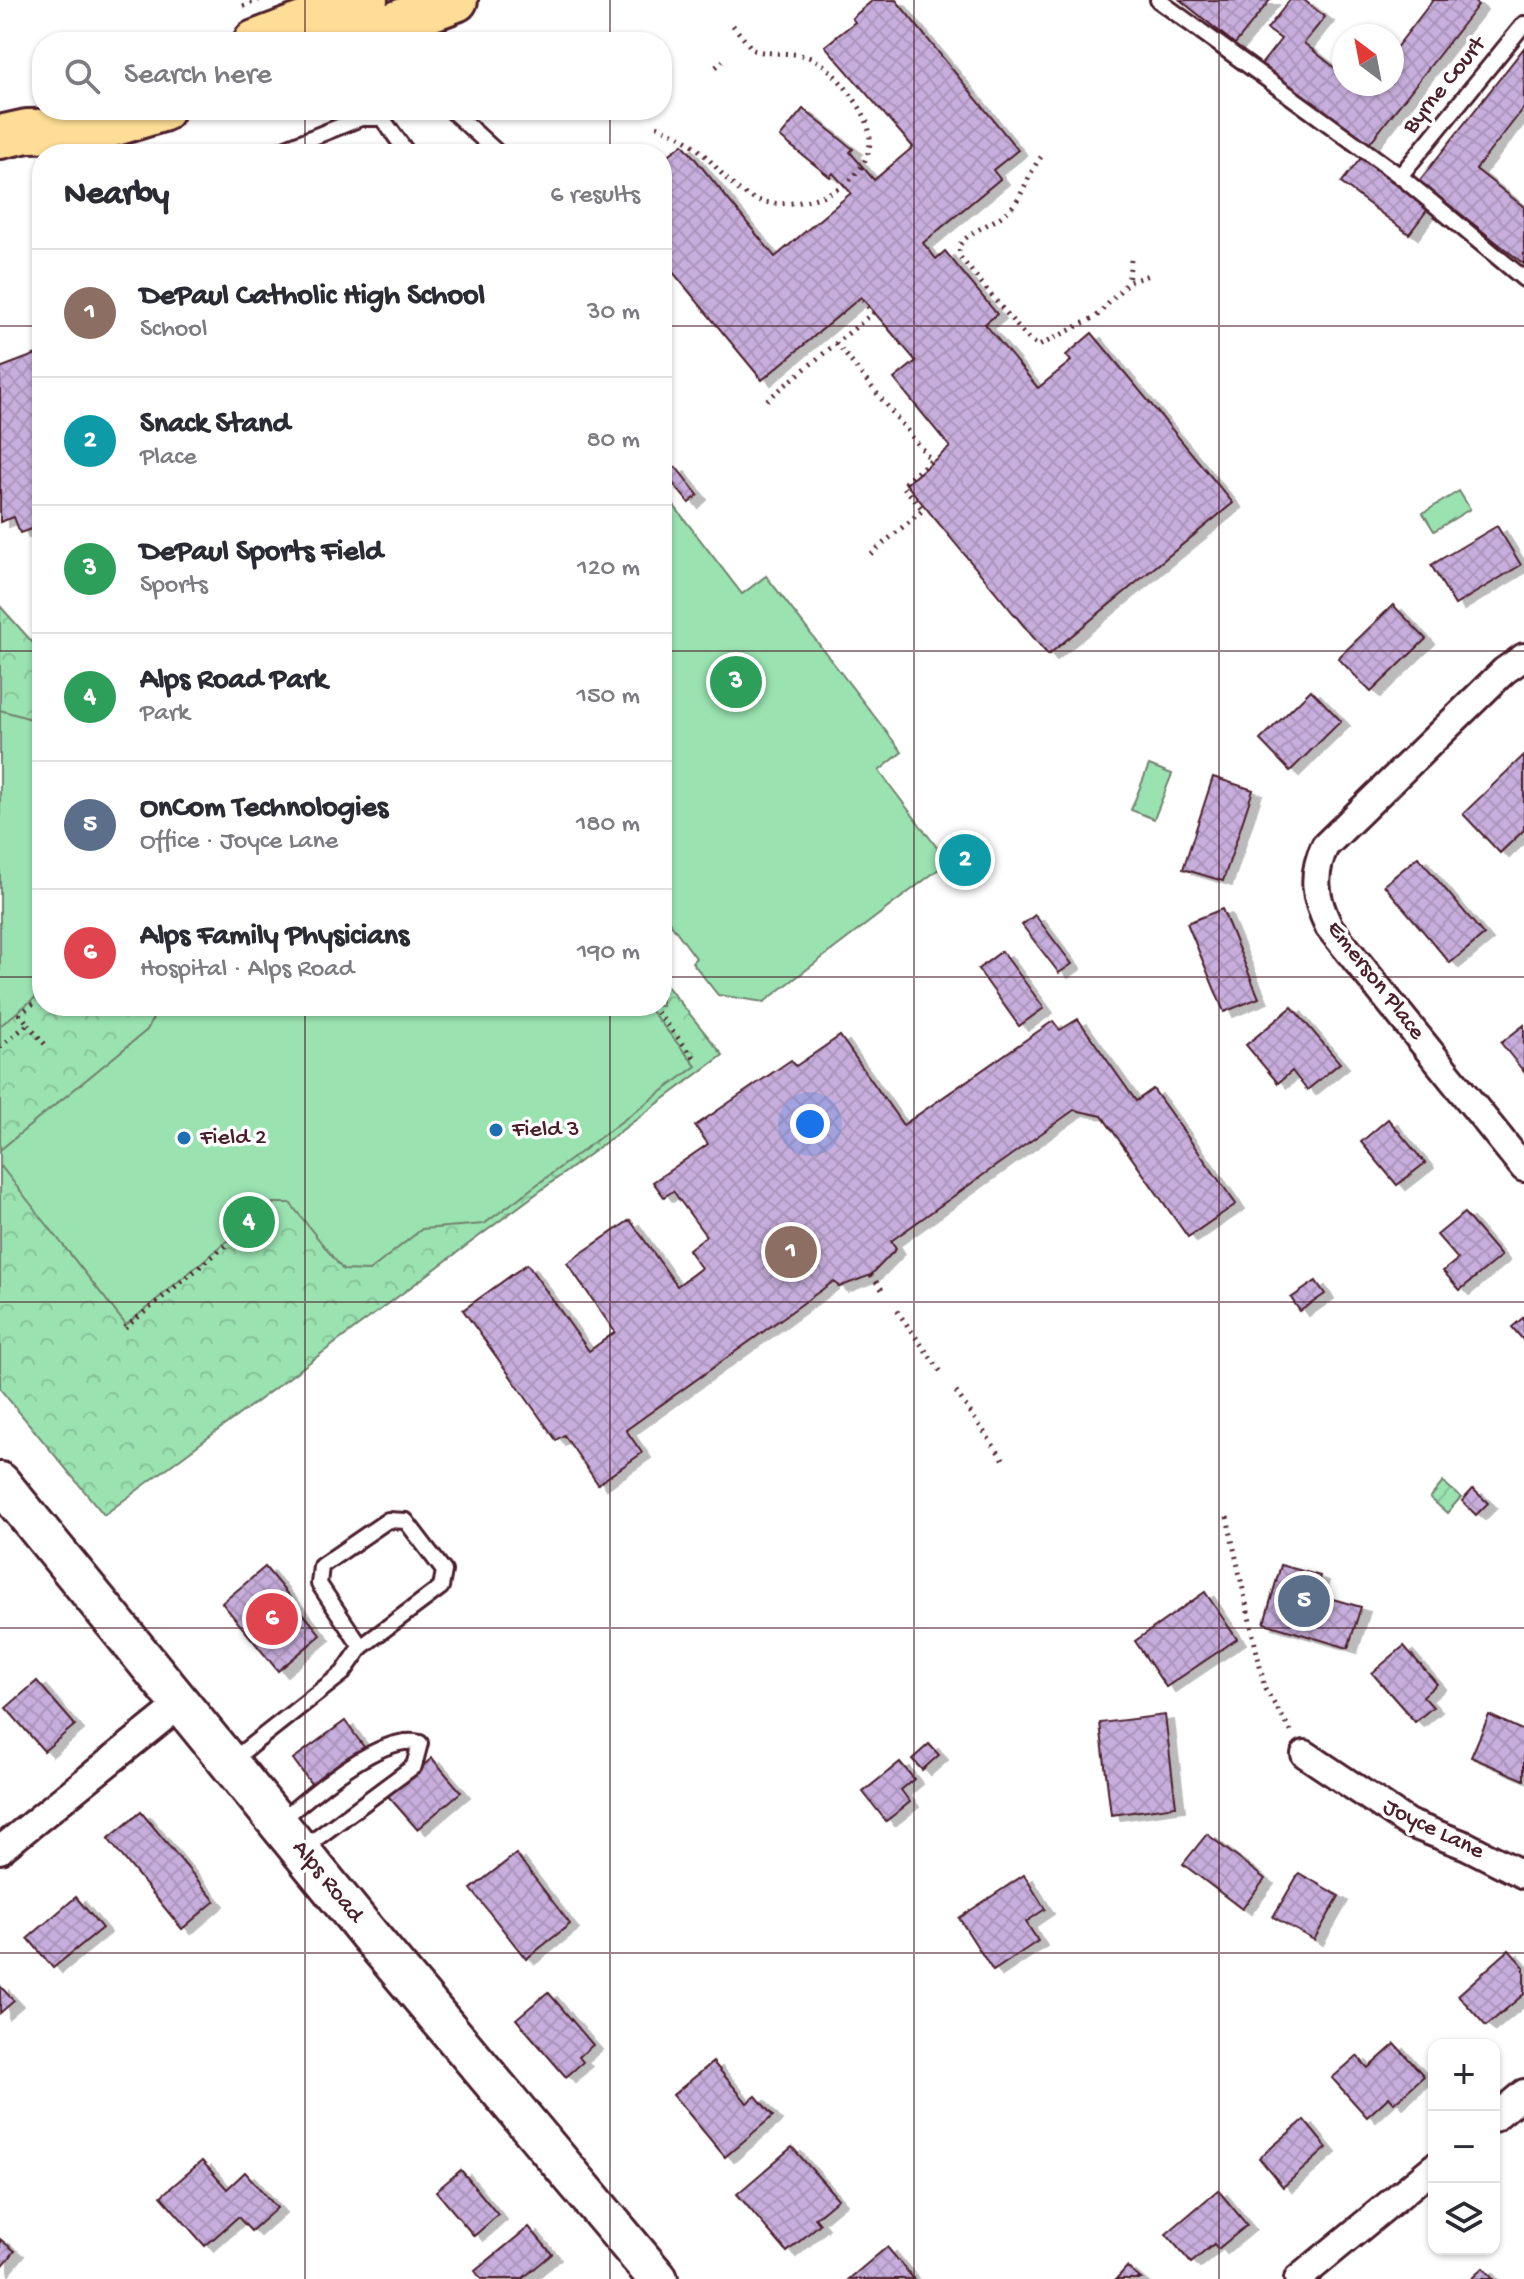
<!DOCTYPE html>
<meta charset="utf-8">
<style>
:root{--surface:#fff;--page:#f2f2f3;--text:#2b2b33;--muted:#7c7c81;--line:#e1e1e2;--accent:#1f6fb2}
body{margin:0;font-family:"Gochi Hand",sans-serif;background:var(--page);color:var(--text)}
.controls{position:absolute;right:24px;bottom:24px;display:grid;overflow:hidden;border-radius:16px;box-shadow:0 2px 6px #0004}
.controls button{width:72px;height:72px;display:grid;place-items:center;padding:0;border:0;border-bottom:2px solid var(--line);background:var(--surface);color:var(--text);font:40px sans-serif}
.compass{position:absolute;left:1332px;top:24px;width:72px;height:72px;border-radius:50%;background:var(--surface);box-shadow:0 2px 6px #0004;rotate:328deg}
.you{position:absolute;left:810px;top:1124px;width:28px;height:28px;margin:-20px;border:6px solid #fff;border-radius:50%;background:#1a73e8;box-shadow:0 0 0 12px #1a73e833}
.badge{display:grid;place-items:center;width:52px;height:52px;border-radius:50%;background:var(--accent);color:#fff;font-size:26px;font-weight:700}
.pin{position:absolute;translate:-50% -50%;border:4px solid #fff;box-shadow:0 2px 8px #0006}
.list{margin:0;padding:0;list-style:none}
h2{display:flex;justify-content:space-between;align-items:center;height:104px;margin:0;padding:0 32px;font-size:34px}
h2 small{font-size:26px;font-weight:400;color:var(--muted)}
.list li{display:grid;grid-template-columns:52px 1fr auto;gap:24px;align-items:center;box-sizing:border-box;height:128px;padding:0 32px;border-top:2px solid var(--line)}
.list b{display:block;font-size:30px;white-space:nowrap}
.list p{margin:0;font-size:26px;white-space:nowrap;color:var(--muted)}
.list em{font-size:26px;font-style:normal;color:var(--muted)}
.icon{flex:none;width:44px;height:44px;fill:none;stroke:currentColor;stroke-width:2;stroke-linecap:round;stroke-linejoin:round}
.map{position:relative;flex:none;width:1524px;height:2279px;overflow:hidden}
.search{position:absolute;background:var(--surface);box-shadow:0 2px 6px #0004;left:32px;top:32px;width:640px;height:88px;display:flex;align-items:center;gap:20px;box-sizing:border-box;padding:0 28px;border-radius:32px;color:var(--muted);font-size:30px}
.panel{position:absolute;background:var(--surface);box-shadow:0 2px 6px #0004;left:32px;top:144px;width:640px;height:872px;border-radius:32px}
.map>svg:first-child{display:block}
.forest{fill:url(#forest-crowns);stroke:#72816e;stroke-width:2}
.garden{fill:url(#garden-furrows);stroke:#72816e;stroke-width:2}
.pitch{fill:#9ae3b1;stroke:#72816e;stroke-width:2}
.building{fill:url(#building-cross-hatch);stroke:#4a1f2b;stroke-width:2;filter:url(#shadow)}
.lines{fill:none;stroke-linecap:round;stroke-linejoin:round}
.service-casing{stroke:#4a1f2b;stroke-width:20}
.minor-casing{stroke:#4a1f2b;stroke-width:32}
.secondary-casing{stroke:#4a1f2b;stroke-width:44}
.primary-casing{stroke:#4a1f2b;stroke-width:48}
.path{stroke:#4a1f2b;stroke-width:5;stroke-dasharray:2 6;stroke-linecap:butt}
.service{stroke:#fff;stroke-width:14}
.minor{stroke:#fff;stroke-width:26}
.secondary{stroke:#fff;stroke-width:38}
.primary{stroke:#fedd96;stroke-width:42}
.grid{fill:none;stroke:#4a1f2b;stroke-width:2;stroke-opacity:0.55}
.poi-dot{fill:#1f6fb2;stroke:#fff;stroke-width:3}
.labels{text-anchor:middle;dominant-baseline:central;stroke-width:7;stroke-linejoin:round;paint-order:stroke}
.street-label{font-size:24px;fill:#4a1f2b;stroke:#fff}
.poi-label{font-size:24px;fill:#4a1f2b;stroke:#fff;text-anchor:start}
</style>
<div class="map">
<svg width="1524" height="2279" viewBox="0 0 1524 2279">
<defs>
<pattern id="forest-crowns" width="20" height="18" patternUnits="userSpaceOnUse" patternTransform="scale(2)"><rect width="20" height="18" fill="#9ae3b1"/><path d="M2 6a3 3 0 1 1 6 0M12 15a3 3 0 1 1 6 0" fill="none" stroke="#86c298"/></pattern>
<pattern id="garden-furrows" width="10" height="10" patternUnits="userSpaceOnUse" patternTransform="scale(2)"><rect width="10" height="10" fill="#9ae3b1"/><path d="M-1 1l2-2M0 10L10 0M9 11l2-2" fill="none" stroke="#86c298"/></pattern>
<pattern id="building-cross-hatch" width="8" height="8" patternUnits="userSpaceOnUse" patternTransform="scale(2)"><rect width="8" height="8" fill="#c7aedc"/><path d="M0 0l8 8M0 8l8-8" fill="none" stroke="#ac95bd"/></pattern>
<filter id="shadow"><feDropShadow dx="9" dy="5" stdDeviation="0" flood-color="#0004"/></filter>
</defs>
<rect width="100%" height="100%" fill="#fff"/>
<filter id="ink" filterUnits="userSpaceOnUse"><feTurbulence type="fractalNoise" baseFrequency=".0125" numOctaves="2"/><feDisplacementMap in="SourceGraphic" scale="16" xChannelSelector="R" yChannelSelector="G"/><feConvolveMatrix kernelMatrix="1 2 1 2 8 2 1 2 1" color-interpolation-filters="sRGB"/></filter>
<g filter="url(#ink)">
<path class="forest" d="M0,606l42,47v353h620v-26l61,75 -619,460 -104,-126z"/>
<path class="garden" d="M1443,1482l18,15 -14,16 -17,-15z"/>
<g class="pitch">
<path d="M662,478l5,2 5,23 70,91 24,-18 136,176 -23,19 69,91 -184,140 -46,-7 -26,-33 4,-4 -34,-46z"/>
<path d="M1459,491l11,18 -36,22 -11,-18z"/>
<path d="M0,710l42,12v270l-42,34z"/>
<path d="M1149,765l23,9 -18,45 -23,-9z"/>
<path d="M159,1006h488l49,60 -212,158 -62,5 -53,42 -26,-1 -53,-67h-17l-147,122 -126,-160v-15l147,-120z"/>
</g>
<g class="building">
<path d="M873,0h23l122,150 -25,20 7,9 -77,64 13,16 9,-8 52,63 -12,10 53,64 33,-27 -5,-6 26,-22 141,170 -185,152 -142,-171 44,-37 -56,-68 22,-18 -55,-64 -99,83 -100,-121v-99l21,-16 92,113 76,-64 -18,-20 -3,4 -50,-40 23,-28 50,40 -3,3 24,28 39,-33 -88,-101 30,-24 -3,-4z"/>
<path d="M1180,0h90l-35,44z"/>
<path d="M1290,0h14l21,17 -21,26 40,32v9h12l7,6 5,-6h24v-31l41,-53h39l6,5 -113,144 -106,-82 22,-28 -14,-10z"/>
<path d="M1524,48v60l-48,61 48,38v57l-105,-83z"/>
<path d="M1361,158l67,51 -19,25 -68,-51z"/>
<path d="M42,352v173l-22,8 -6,-16 -14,5v-154z"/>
<path d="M676,467l22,28 -9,8 -23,-28z"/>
<path d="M1497,526l24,39 -66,40 -24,-40z"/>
<path d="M1393,605l33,34 -55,53 -33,-34z"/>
<path d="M1311,690l30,31 -51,50 -30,-31z"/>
<path d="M1524,755v75l-24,23 -37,-39z"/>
<path d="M1213,777l40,13 -30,91 -40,-12z"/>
<path d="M958,839l14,3 -1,7 7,1 -4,23 -22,-4z"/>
<path d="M1418,857l66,78 -34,28 -66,-78z"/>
<path d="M1222,909l37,89 -35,14 -37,-89z"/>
<path d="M1035,915l37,49 -13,9 -37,-48z"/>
<path d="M1002,951l42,57 -25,18 -41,-57z"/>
<path d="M1292,1007l48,56 -33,27 -15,-19 -14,12 -32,-38z"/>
<path d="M1078,1019l58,82 17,-12 83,115 -48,33 -86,-121 -28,-6 -183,131 5,8 -25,26 -32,12 -5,-6 -208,149 16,23 -44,31 -34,-49 -8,5 -93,-130 64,-46 62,87 26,-19 -48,-69 63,-43 47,66 24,-18 -13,-18 18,-14 -33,-45 -9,6 -11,-15 55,-38 -13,-18 96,-66 5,6 44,-30 63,89 150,-104 7,9z"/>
<path d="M1524,1025v47l-23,-29z"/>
<path d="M1388,1119l37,44 -28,22 -36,-43z"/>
<path d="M1464,1213l37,43 -41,34 -17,-19 15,-12 -21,-24z"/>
<path d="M1316,1281l9,13 -25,17 -9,-13z"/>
<path d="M1524,1317v24l-12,-14z"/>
<path d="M1473,1489l15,14 -12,12 -14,-14z"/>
<path d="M1281,1565l39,11 -5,18 46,13 -13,41 -84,-25z"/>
<path d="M265,1567l56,68 -43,36 -56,-68z"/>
<path d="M1205,1592l32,47 -71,48 -31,-46z"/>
<path d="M1404,1646l33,38 -14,12 10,11 -18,15 -43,-49z"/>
<path d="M37,1681l38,44 -31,26 -38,-43z"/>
<path d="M1165,1715l11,91 -65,9 -11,-92z"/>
<path d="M1489,1715l35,16v49l-53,-23z"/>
<path d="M345,1721l19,26 -52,38 -19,-26z"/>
<path d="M929,1744l10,11 -17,15 -10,-11z"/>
<path d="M432,1758l29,34 -44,37 -29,-33z"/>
<path d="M900,1762l14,17 -13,11 9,12 -24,19 -23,-29z"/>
<path d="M141,1812l74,89 -33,28 -74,-90z"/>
<path d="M1207,1834l58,45 -23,30 -59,-45z"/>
<path d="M516,1854l54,70 -44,35 -55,-70z"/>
<path d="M1299,1873l40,23 -25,44 -41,-23z"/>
<path d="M1024,1875l21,34 -19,13 12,19 -45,30 -34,-53z"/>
<path d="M76,1897l26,31 -49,40 -25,-30z"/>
<path d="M1509,1950l15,17v27l-38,32 -28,-31z"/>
<path d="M0,1986l14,15 -14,12z"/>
<path d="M548,1992l45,53 -14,12 4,5 -17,15 -50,-58z"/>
<path d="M1395,2044l29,32 -30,27 -5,-6 -22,20 -35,-39 25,-22 11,12z"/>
<path d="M713,2062l34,41 9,-7 17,20 -48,41 -52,-62z"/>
<path d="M1304,2120l23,28 -44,39 -24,-29z"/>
<path d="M792,2147l46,52 -23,19 5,6 -33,28 -50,-58z"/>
<path d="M202,2161l25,28 18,-17 32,36 -26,23 -13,-14 -33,29 -44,-50z"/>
<path d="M461,2170l37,45 -24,21 -38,-45z"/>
<path d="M1218,2190l29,35 -29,24 -4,-5 -23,19 -25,-29z"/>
<path d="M529,2227l23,27 -30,25h-41l-6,-8z"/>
<path d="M0,2239l15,12 -15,18z"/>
<path d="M887,2247l27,32h-65z"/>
<path d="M1127,2267l14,12h-25z"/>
<path d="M1483,2268l10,11h-22z"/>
</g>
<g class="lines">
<g class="service-casing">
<g id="service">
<path d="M1158,0l242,176 124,103"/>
<path d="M451,110l48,44"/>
<path d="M271,154l90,-36h21l26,36"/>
<path d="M1400,176l124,-152"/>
<path d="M230,1762l113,-89 18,-26 -42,-63 2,-18 67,-46 18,1 38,50 -3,16 -80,60"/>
<path d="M279,1822c29,-24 101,-90 141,-79l-6,23 -113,84"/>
</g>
</g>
<g class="minor-casing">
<g id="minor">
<path d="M1524,657l-20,14 -179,175c-14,29 -10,52 4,81l195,241"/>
<path d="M1305,1754l103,69 59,23 57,29"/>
<path d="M0,1850l182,-147"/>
<path d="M1494,2118l30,-25"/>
<path d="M1298,2279l136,-112"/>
</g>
</g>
<g class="secondary-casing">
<path id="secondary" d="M0,1482l370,454 288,343"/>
</g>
<g class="primary-casing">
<g id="primary">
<path d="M255,42l111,-42"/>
<path d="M346,42l110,-42"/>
<path d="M0,137l27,-6 69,-1 66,-20"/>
</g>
</g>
<g class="path">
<path d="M243,6l16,-6"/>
<path d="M716,67l7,-6"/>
<path d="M657,126c15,6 30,12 42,24 22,19 35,46 66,52 38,8 103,-14 105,-61 0,-22 -12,-37 -25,-54 -10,-11 -18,-22 -32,-28 -19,-9 -40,-3 -60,-9l-22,-27"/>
<path d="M1041,157c-12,15 -17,37 -30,51 -15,16 -39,20 -52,38l1,11 66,80 13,9 58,-30 31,-34"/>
<path d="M1131,260l-3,22 21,-7"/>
<path d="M836,343l95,117 -29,25 21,25 -56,47"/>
<path d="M767,400l106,-87 -13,-16"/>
<path d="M73,1006l3,4"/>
<path d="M652,1006l45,55"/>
<path d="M28,1024l20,24"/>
<path d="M0,1047l28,-23 -8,-10 22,-17"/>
<path d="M871,1275l12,16"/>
<path d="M897,1311l44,61"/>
<path d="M125,1328l149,-122"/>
<path d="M956,1392l50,71"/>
<path d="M1227,1517l38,172 29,47"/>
</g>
<use href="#service" class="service"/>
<use href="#minor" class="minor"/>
<use href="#secondary" class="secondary"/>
<use href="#primary" class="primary"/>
</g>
</g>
<path class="grid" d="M305,0v42M610,0v42M914,0v2279M1219,0v2279M305,110v44M610,110v44M0,326h42M662,326h862M0,651h42M662,651h862M0,977h42M662,977h862M305,1006v1273M610,1006v1273M0,1302h1524M0,1628h1524M0,1953h1524"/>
<g class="poi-dot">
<circle cx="496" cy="1130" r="8"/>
<circle cx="184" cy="1138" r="8"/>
</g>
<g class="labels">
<g class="street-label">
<text transform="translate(1445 86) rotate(-51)">Byrne Court</text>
<text transform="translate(1375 981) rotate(52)">Emerson Place</text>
<text transform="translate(1433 1830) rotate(26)">Joyce Lane</text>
<text transform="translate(327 1882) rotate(51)">Alps Road</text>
</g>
<g class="poi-label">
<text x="512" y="1130">Field 3</text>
<text x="200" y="1138">Field 2</text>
</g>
</g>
</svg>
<div class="controls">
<button>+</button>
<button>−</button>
<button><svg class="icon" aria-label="layers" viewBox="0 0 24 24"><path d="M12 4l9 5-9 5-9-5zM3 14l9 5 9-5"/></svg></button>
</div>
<svg class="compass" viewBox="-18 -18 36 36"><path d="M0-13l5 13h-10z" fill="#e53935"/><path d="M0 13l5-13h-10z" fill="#7c7c81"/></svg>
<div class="you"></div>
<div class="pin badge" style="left:791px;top:1252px;background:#8d6e63">1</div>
<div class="pin badge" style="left:965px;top:860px;background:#0f9aa8">2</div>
<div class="pin badge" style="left:736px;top:682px;background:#2e9e5b">3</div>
<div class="pin badge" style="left:249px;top:1222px;background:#2e9e5b">4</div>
<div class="pin badge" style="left:1304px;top:1601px;background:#5c6f8a">5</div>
<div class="pin badge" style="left:272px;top:1619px;background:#e0444e">6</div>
<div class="search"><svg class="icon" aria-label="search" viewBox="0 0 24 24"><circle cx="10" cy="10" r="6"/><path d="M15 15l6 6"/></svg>Search here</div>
<section class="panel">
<h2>Nearby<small>6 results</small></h2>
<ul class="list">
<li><span class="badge" style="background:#8d6e63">1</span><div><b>DePaul Catholic High School</b><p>School</p></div><em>30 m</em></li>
<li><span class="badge" style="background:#0f9aa8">2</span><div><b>Snack Stand</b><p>Place</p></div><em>80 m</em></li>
<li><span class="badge" style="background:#2e9e5b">3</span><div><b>DePaul Sports Field</b><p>Sports</p></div><em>120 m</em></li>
<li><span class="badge" style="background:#2e9e5b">4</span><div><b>Alps Road Park</b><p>Park</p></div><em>150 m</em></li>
<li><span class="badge" style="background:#5c6f8a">5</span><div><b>OnCom Technologies</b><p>Office · Joyce Lane</p></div><em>180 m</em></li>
<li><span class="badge" style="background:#e0444e">6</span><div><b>Alps Family Physicians</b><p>Hospital · Alps Road</p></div><em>190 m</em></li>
</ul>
</section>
</div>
